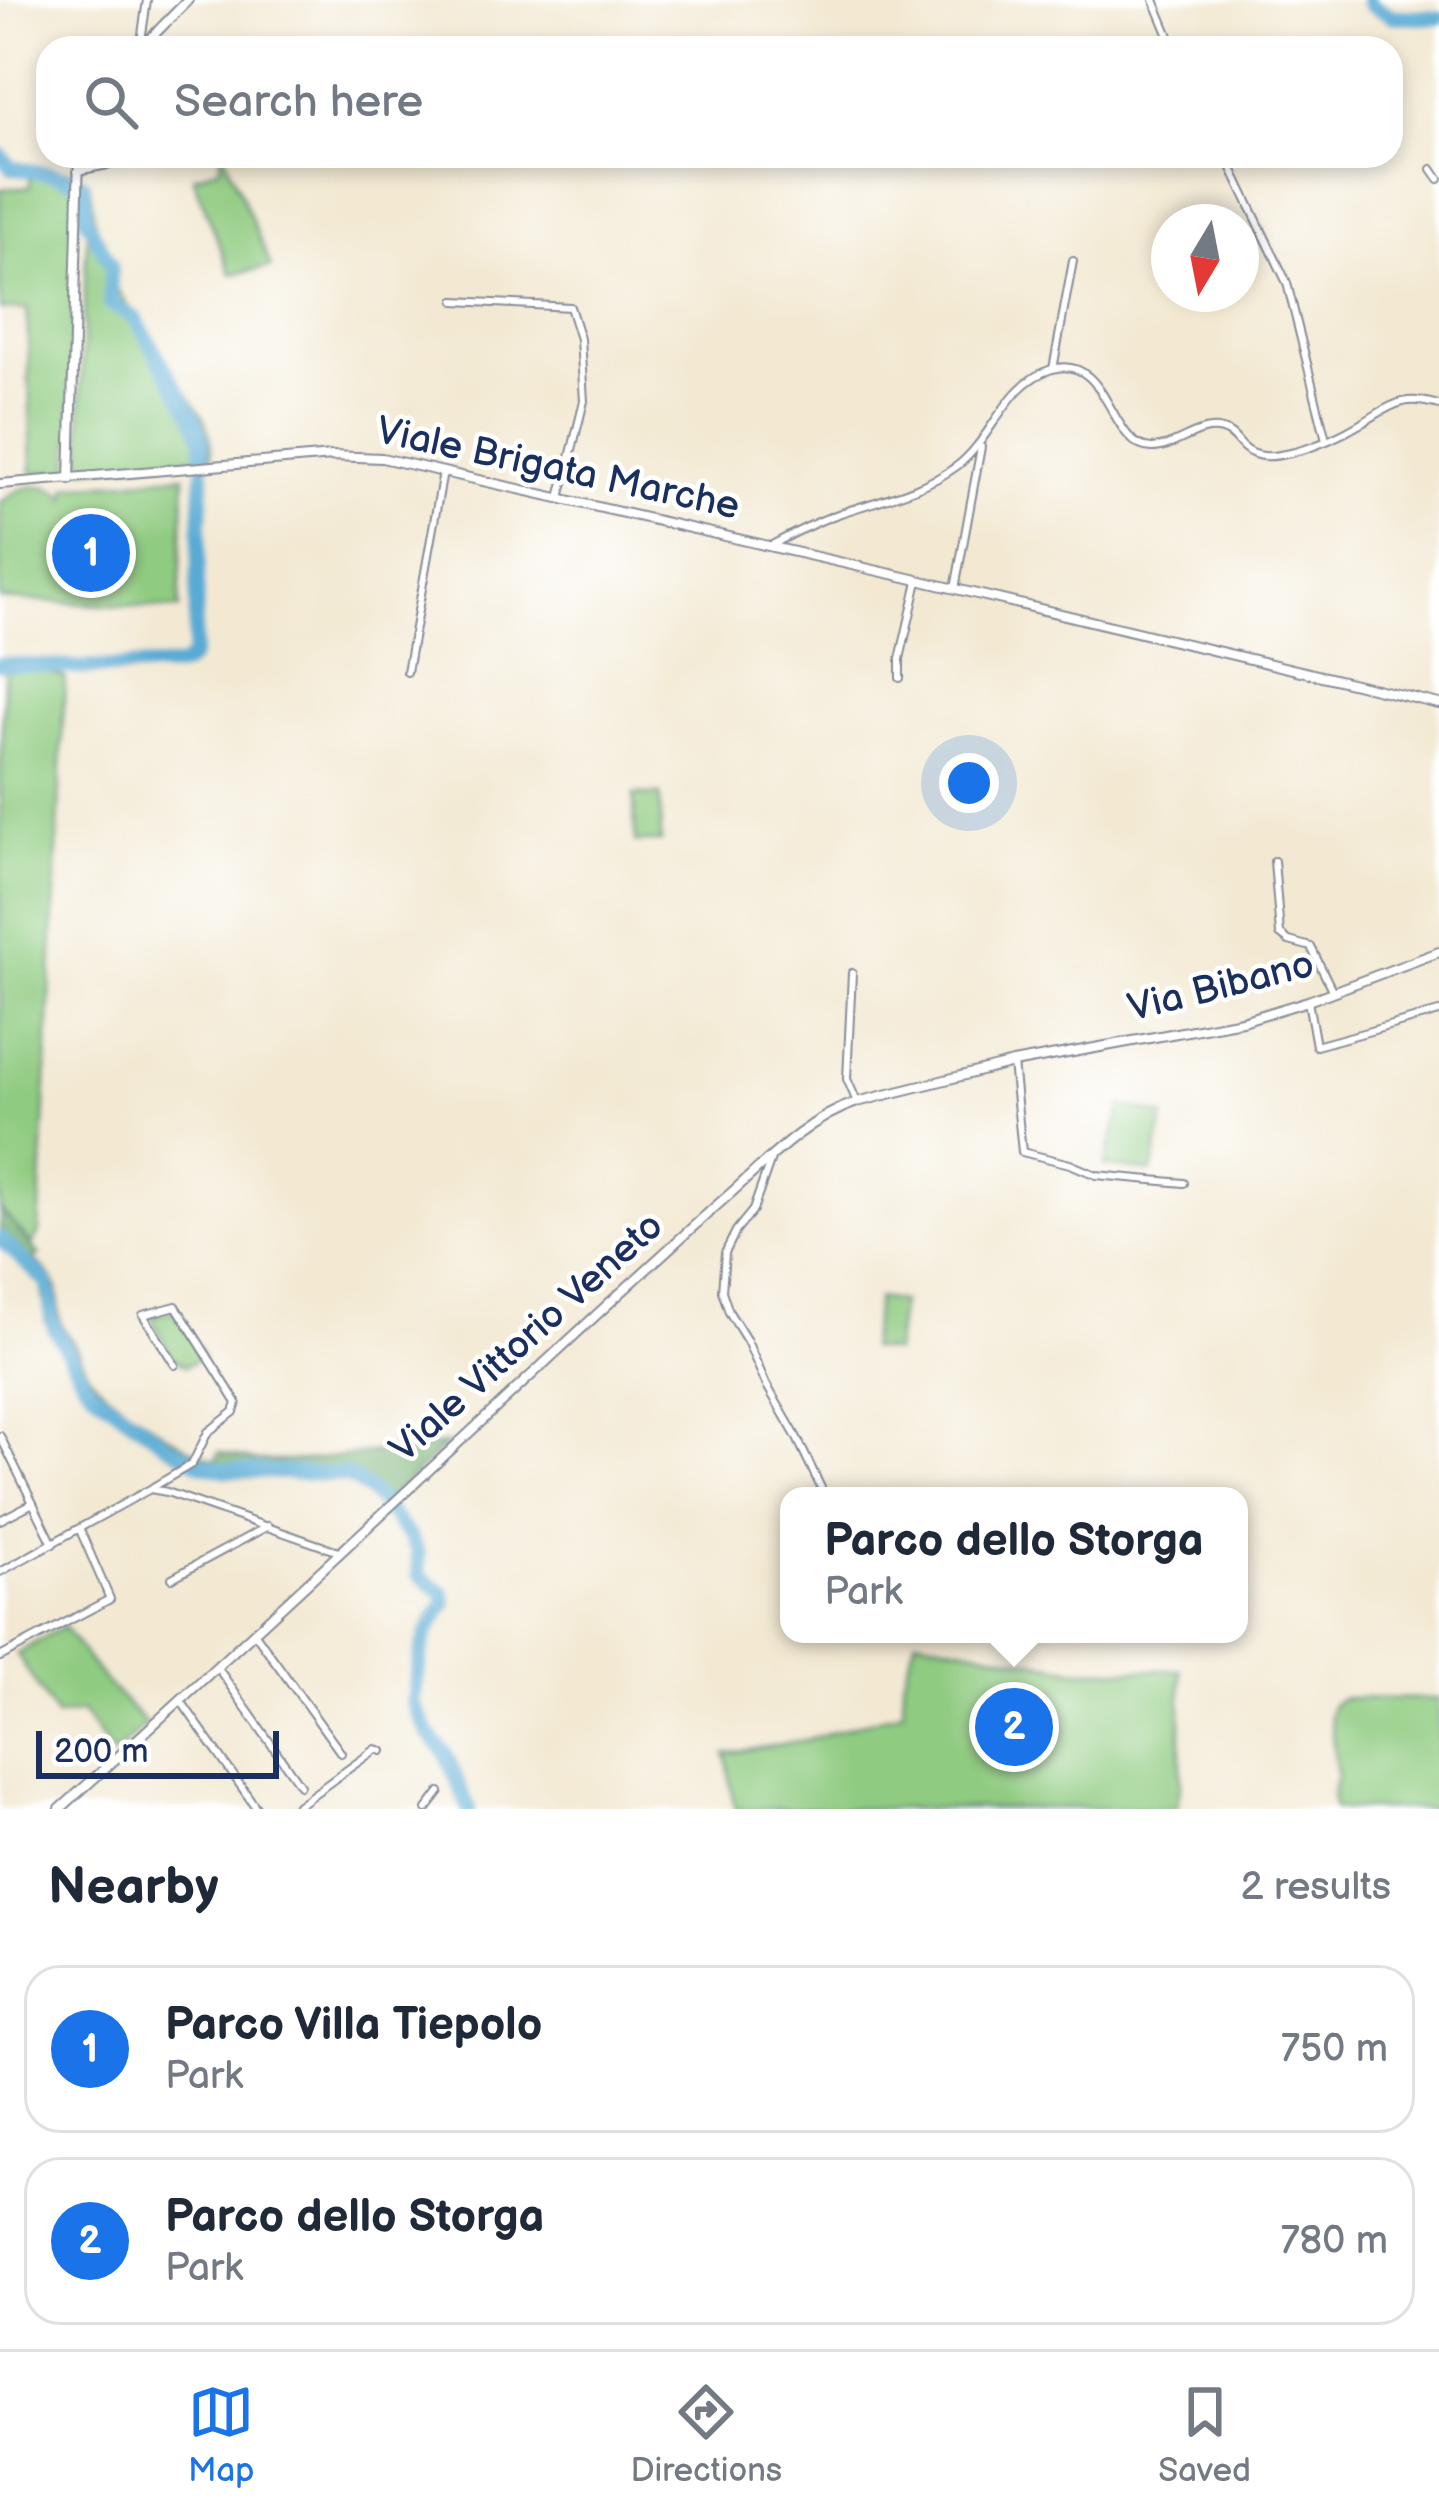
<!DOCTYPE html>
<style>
:root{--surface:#fff;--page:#f6f6f7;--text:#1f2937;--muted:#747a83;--line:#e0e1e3;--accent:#1a73e8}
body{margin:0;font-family:"Balsamiq Sans",sans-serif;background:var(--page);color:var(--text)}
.compass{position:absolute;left:1151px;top:204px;width:108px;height:108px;border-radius:50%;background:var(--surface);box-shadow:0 6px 18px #0003;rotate:190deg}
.scale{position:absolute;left:36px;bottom:30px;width:243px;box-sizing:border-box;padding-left:12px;border:6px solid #1b2f5e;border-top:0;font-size:33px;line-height:42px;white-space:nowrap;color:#1b2f5e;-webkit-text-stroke:9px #fff;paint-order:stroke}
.you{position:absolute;left:969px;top:783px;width:42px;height:42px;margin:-30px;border:9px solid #fff;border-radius:50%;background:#1a73e8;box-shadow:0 0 0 18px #1a73e833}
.badge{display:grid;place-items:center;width:78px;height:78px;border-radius:50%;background:var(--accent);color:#fff;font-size:39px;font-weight:700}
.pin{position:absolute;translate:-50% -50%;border:6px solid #fff;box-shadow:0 3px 12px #0006}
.popup{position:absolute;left:780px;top:1487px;width:468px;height:156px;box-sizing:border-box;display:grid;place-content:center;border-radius:24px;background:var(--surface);filter:drop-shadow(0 3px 9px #0005);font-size:39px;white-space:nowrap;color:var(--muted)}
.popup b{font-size:45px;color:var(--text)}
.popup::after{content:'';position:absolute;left:50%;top:100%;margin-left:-24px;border:24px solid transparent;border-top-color:var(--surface)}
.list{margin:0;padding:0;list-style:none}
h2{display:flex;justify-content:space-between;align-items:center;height:156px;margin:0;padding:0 48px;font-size:51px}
h2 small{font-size:39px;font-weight:400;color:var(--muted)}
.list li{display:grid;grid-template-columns:78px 1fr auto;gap:36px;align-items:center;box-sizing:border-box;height:168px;margin:0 24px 24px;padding:0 24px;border:3px solid var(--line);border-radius:36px}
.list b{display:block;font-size:45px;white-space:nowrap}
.list p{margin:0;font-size:39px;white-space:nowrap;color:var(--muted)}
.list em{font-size:39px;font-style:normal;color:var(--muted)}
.icon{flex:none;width:66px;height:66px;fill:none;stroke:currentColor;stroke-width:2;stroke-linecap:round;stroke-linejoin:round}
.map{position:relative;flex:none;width:1439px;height:1809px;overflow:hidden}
.search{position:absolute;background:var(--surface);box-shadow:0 6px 18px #0003;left:36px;right:36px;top:36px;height:132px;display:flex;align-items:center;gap:30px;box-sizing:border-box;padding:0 42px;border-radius:36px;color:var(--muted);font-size:45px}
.sheet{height:540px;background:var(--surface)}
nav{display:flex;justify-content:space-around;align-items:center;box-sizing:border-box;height:168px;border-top:3px solid var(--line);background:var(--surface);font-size:33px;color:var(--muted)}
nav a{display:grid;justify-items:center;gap:6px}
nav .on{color:var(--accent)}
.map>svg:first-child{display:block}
.green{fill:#8fcb80;stroke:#557d6f;stroke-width:3}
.forest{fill:#73af6e;stroke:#476f66;stroke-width:3}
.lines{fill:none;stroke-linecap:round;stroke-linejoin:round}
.river{stroke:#59abd4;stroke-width:15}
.minor-casing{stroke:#878c98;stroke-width:10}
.tertiary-casing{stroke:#878c98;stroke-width:12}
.minor{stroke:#fff;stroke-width:6}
.tertiary{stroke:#fff;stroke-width:8}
.labels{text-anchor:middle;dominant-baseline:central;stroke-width:9;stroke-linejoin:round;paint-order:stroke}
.street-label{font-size:39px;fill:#1b2f5e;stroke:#fff}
</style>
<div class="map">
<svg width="1439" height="1809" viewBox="0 0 1439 1809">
<rect width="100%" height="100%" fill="#fff"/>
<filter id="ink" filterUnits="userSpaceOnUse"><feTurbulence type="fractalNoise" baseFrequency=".00833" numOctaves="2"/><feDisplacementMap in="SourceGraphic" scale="24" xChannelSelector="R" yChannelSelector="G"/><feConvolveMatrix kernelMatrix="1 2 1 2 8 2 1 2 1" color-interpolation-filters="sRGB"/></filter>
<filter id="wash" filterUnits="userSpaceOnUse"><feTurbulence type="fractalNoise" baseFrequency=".004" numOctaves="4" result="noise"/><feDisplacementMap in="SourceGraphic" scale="48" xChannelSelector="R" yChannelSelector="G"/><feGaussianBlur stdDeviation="2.7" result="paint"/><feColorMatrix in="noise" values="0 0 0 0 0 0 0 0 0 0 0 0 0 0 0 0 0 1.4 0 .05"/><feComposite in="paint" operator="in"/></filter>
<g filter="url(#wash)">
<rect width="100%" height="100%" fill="#f3e9d3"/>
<g class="green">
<path d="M221,156h4l46,111 -40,7 -38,-97 27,-10z"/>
<path d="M30,167l47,5 -7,298 -38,3 -5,-164h-27v-120l30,-2z"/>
<path d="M89,182l5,36 23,71 87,129 6,18 2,20 -130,13 -1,-78z"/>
<path d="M185,475l-6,134 -179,-10v-98h4c16,-17 45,-21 62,-3l2,-11z"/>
<path d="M5,668l45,4 15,6 -26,554 -7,13 -32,-36v-435z"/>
<path d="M634,795h26l1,47h-26z"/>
<path d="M1122,1105l42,11 -12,56 -47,-6z"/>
<path d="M877,1298l24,4 -7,50 -25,-4z"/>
<path d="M174,1310l29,46 -17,10 -13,-8 -21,-38 2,-4z"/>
<path d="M63,1626l41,54 42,44 -33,31 -31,-43 -26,4 -39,-62z"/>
<path d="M916,1638l162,32h103v114l-5,24 -441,1 -9,-55 80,-14 97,-29v-31z"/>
<path d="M1341,1698l98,1v110h-105l-2,-16 5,-17 -7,-60 2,-11z"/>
</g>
<path class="forest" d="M0,1209l40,46 -7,4c13,12 24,20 25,38 1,10 -1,19 4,29 4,8 11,15 15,24 4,8 7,18 13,25 17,23 98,77 126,85l3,-8 36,9h46l146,-17 -68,65 -21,-21 -14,-7 -117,-5 -28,-7 -30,-17 -49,-34 -42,-35 -15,-31 -13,-19 -9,-48 -41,-40z"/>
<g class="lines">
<g class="river">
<path d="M1368,0l2,5 23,11 46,2"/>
<path d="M0,154l12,14 41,6 30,10 3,35 25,46 -1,38 25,15 57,96 10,24 1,26"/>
<path d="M0,664l84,4 95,-2 6,-2 7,-7 2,-8 9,-175"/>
<path d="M0,1239l46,43 4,14 1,23 4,10 29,52 8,9 78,57 31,17 23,6 121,5 13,7 19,16 34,41 7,13 1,23 24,18 2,10 -18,29 -5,16 -9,55 16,31 17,20 23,55"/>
</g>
</g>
</g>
<g filter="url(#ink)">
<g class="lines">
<g class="minor-casing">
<g id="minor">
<path d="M1154,0l20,48"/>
<path d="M140,48l7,-48"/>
<path d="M1226,156l61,127 39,157"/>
<path d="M1432,169l7,10"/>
<path d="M77,171l78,-15"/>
<path d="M455,301l115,6 10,32 4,62 -24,97"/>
<path d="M1053,369l20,-108"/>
<path d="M772,545c22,-12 43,-23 66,-31 40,-14 85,-23 119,-48 36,-27 48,-83 95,-97 58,-16 57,79 100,79 24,0 47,-25 70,-18 10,2 15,11 21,17 15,14 34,9 52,5 23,-6 47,-17 67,-29 13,-7 26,-18 41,-21 12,-3 24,0 36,3"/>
<path d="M955,589l26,-142"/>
<path d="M407,672l36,-200"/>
<path d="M900,678v-19l18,-78"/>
<path d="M1274,861l6,73 9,7 22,6 22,45"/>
<path d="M852,973l-5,106 10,23"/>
<path d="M1308,1001l8,45 123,-34"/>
<path d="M1013,1063l9,89 48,12 26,11 88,8"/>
<path d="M771,1159l-18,51 -17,21 -11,22 -3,38 7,21 18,29 19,43 30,52 29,60"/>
<path d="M0,1436l53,108"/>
<path d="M153,1487l39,-23 16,-32 26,-20 3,-9 -61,-97 -33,9 32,50"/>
<path d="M0,1520l33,-17"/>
<path d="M0,1572l150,-83 17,3 172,60"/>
<path d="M172,1578l96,-52"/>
<path d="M254,1632l87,121"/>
<path d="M0,1657l110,-58 -30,-69"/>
<path d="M217,1667l83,118"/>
<path d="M181,1701l76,108"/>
<path d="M293,1809l83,-60 6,2"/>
<path d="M427,1809l13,-17"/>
</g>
</g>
<g class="tertiary-casing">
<g id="tertiary">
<path d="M141,48l47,-48"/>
<path d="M70,480l9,-324"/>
<path d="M0,484l332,-28 50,2 536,122 521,124"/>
<path d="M60,1809c188,-168 371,-342 557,-513 38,-34 76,-70 115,-104 38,-34 75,-73 125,-90l156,-39 229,-42 66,-20 131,-49"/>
</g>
</g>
<use href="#minor" class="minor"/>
<use href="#tertiary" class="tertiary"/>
</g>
</g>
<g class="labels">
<g class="street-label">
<text transform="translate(558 469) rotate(12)">Viale Brigata Marche</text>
<text transform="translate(1221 987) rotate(-14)">Via Bibano</text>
<text transform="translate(527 1338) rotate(-42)">Viale Vittorio Veneto</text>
</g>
</g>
</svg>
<svg class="compass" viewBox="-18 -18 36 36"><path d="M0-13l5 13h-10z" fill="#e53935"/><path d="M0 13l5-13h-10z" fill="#747a83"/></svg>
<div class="scale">200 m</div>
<div class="you"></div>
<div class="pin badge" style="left:91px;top:553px">1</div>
<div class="pin badge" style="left:1014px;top:1727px">2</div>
<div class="popup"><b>Parco dello Storga</b>Park</div>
<div class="search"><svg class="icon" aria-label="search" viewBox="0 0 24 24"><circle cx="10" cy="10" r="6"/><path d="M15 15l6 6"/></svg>Search here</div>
</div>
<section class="sheet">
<h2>Nearby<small>2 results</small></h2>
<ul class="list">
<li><span class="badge">1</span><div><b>Parco Villa Tiepolo</b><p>Park</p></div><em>750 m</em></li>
<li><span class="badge">2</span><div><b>Parco dello Storga</b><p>Park</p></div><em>780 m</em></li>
</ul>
</section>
<nav>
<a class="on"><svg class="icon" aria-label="map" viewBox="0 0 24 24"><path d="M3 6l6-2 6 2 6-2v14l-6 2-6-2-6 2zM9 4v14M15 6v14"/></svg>Map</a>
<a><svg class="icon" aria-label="directions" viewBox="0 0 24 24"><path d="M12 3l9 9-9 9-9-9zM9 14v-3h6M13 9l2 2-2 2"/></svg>Directions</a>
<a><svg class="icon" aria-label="saved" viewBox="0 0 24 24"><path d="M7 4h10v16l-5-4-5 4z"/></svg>Saved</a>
</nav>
